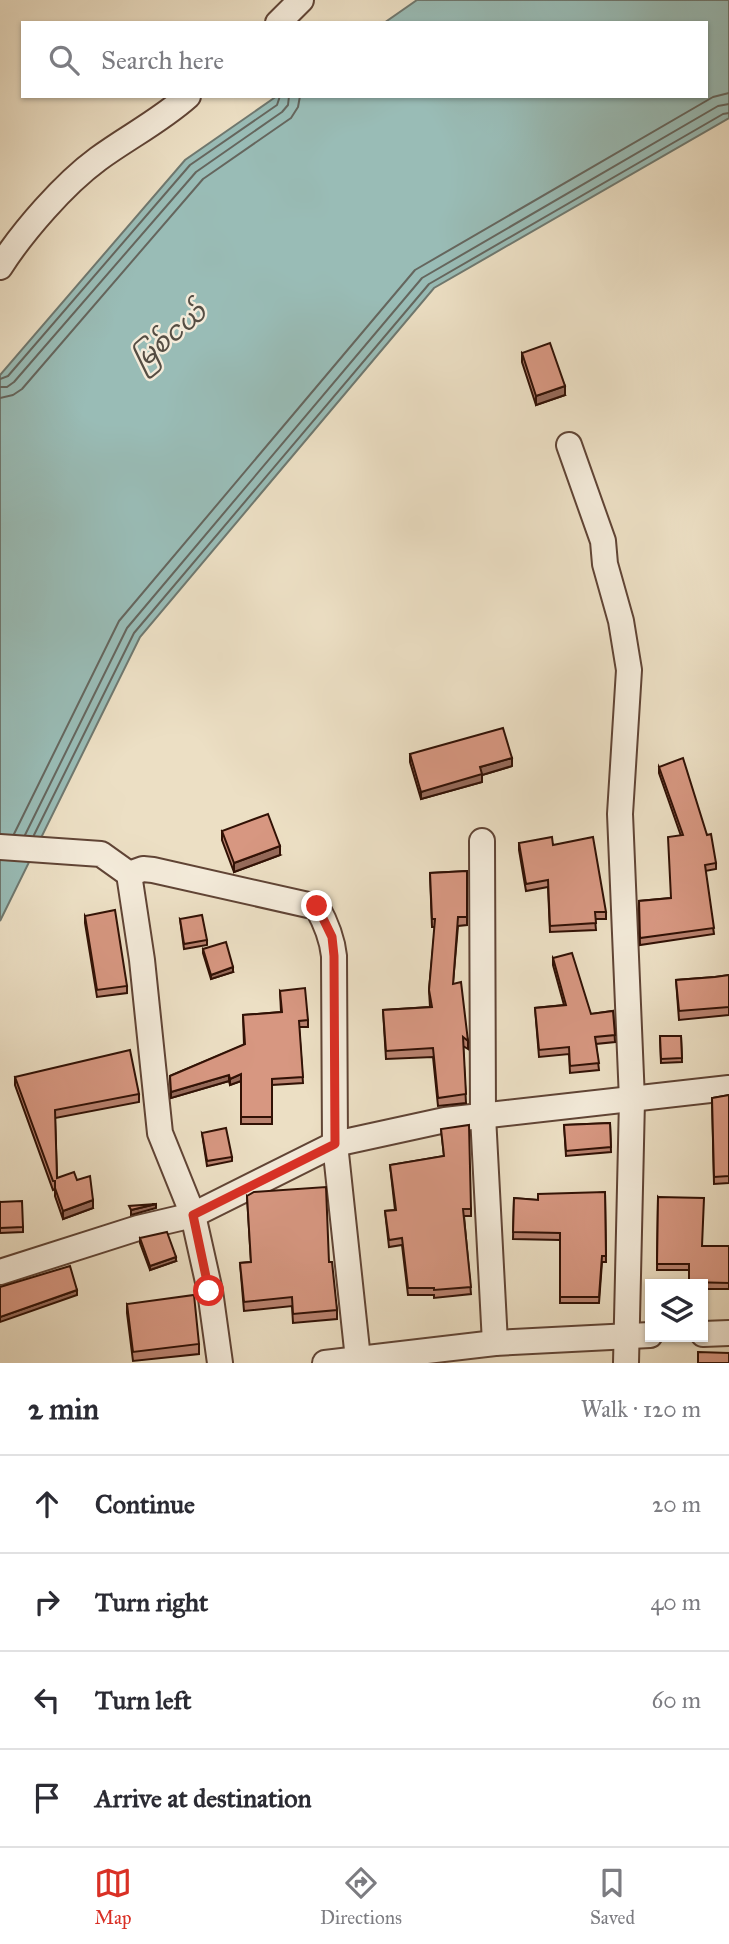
<!DOCTYPE html>
<meta charset="utf-8">
<style>
:root{--surface:#fff;--page:#f2f2f3;--text:#2b2b33;--muted:#7c7c81;--line:#e1e1e2;--accent:#d93025}
body{margin:0;font-family:"IM FELL Great Primer","Noto Sans Myanmar",serif;background:var(--page);color:var(--text)}
.controls{position:absolute;right:21px;bottom:21px;display:grid;overflow:hidden;border-radius:0px;box-shadow:0 2px 5px #0004}
.controls button{width:63px;height:63px;display:grid;place-items:center;padding:0;border:0;border-bottom:2px solid var(--line);background:var(--surface);color:var(--text);font:35px sans-serif}
.stop{position:absolute;width:21px;height:21px;margin:-16px;border:5px solid #d93025;border-radius:50%;background:#fff}
.stop.end{background:#d93025;border-color:#fff;box-shadow:0 2px 7px #0008}
.list{margin:0;padding:0;list-style:none}
h2{display:flex;justify-content:space-between;align-items:center;height:91px;margin:0;padding:0 28px;font-size:30px}
h2 small{font-size:23px;font-weight:400;color:var(--muted)}
.list li{display:grid;grid-template-columns:46px 1fr auto;gap:21px;align-items:center;box-sizing:border-box;height:98px;padding:0 28px;border-top:2px solid var(--line)}
.list b{display:block;font-size:26px;white-space:nowrap}
.list em{font-size:23px;font-style:normal;color:var(--muted)}
.icon{flex:none;width:38px;height:38px;fill:none;stroke:currentColor;stroke-width:2;stroke-linecap:round;stroke-linejoin:round}
.map{position:relative;flex:none;width:729px;height:1363px;overflow:hidden}
.search{position:absolute;background:var(--surface);box-shadow:0 2px 5px #0004;left:21px;right:21px;top:21px;height:77px;display:flex;align-items:center;gap:18px;box-sizing:border-box;padding:0 24px;border-radius:0px;color:var(--muted);font-size:26px}
.sheet{height:483px;background:var(--surface)}
nav{display:flex;justify-content:space-around;align-items:center;box-sizing:border-box;height:98px;border-top:2px solid var(--line);background:var(--surface);font-size:19px;color:var(--muted)}
nav a{display:grid;justify-items:center;gap:4px}
nav .on{color:var(--accent)}
.map>svg:first-child{display:block}
.water{fill:#99bcb6;stroke:#6f786f;stroke-width:2}
.lines{fill:none;stroke-linecap:round;stroke-linejoin:round}
.shore{stroke:#65665e;stroke-width:2}
.minor-casing{stroke:#604435;stroke-width:28}
.minor{stroke:#f3ead9;stroke-width:24}
.wall{fill:#b9826f;stroke:#311105;stroke-width:2}
.shaded-wall{fill:#966a5a;stroke:#311105;stroke-width:2}
.building{fill:#d79781;stroke:#311105;stroke-width:2}
.route{stroke:#d93025;stroke-width:9}
.labels{text-anchor:middle;dominant-baseline:central;stroke-width:5;stroke-linejoin:round;paint-order:stroke}
.water-label{font-size:26px;font-style:italic;fill:#554d43;stroke:#f3ead9}
</style>
<div class="map">
<svg width="729" height="1363" viewBox="0 0 729 1363">
<rect width="100%" height="100%" fill="#ecdfc4"/>
<filter id="stains"><feTurbulence type="fractalNoise" baseFrequency=".00286" numOctaves="4"/><feColorMatrix values="0 0 0 0 .2 0 0 0 0 .09 0 0 0 0 .02 0 0 0 .5 -.17"/></filter>
<radialGradient id="worn" r=".72"><stop offset=".6" stop-color="#630" stop-opacity="0"/><stop offset="1" stop-color="#630" stop-opacity=".3"/></radialGradient>
<path class="water" d="M417,0h312v118l-295,170 -294,349 -140,284v-546l185,-215 92,-64h429v-73h-322z"/>
<g class="lines">
<g class="shore">
<path d="M0,379l8,-3 182,-211 87,-60 3,-9"/>
<path d="M0,387h7l7,-5 182,-210 86,-60 6,-7 1,-9"/>
<path d="M0,398l13,-3 9,-6 181,-210 88,-61 7,-11 2,-11"/>
<path d="M14,834l105,-213 296,-351 298,-173 16,-4"/>
<path d="M25,835l102,-207 295,-350 296,-172 11,-2"/>
<path d="M34,835l100,-202 295,-349 294,-170 6,-1"/>
</g>
<g class="minor-casing">
<g id="minor">
<path d="M278,23l23,-23"/>
<path d="M0,267c23,-36 64,-83 98,-108 30,-22 62,-38 90,-63"/>
<path d="M569,445l34,96 2,23 16,57 8,49 -9,144 12,286 -6,263"/>
<path d="M482,841l1,275 12,227"/>
<path d="M0,847l101,7 28,20 13,86 18,173 33,82 17,76 10,72"/>
<path d="M129,874l14,-5 10,1 164,37c9,16 15,30 17,49l1,188 23,215"/>
<path d="M0,1272l138,-44 55,-13 142,-71 110,-24 284,-32"/>
<path d="M703,1334l26,-1"/>
<path d="M325,1363l170,-20 155,-8"/>
</g>
</g>
<use href="#minor" class="minor"/>
</g>
<g class="wall">
<path d="M522,353l43,42 -29,10 -14,-43z"/>
<path d="M410,754l102,12 -30,9v7l-61,17 -11,-37z"/>
<path d="M659,767l57,96v6l-11,2 9,63 -74,11 -1,-44 32,-3 10,-62 -22,-63z"/>
<path d="M222,831l58,24 -46,17 -12,-32z"/>
<path d="M519,843l34,2 53,67v7h-11l1,11 -46,2 -2,-45 -22,4 -7,-41z"/>
<path d="M467,871v54l-9,1 -5,57 15,58v8l-5,-3 3,57 -28,3 -5,-49 -47,2 -3,-49 47,-3 -1,-17 6,-63h-3l-2,-54z"/>
<path d="M85,916l42,70v7l-30,4 -12,-74z"/>
<path d="M180,919l27,21v5l-23,4z"/>
<path d="M203,949l30,23 -22,7 -8,-26z"/>
<path d="M553,958l38,56 22,-3 2,31 -19,2 3,26 -29,3 -1,-19 -30,3 -4,-49 29,-3 -11,-40z"/>
<path d="M729,975v40l-50,5 -3,-40 39,-3z"/>
<path d="M280,991l28,29v7h-9l4,56 -31,2v39h-31v-43l-11,4 -1,-4 -58,17 -1,-22 74,-31 -1,-30 38,-3z"/>
<path d="M660,1036h21l1,26 -21,1z"/>
<path d="M15,1077l124,17v8l-84,16 2,60 20,2 16,28 -30,11 -8,-23v-7l-2,1 -38,-105z"/>
<path d="M729,1095v88l-15,1 -2,-86z"/>
<path d="M610,1123l1,29 -45,4 -2,-31z"/>
<path d="M441,1129l30,80v7h-7l7,78 -37,4v-3h-26l-6,-50 -13,2 -4,-36 10,-1 -5,-45 54,-9z"/>
<path d="M202,1133l30,24v4l-25,5z"/>
<path d="M605,1192l1,70h-4l-3,41h-39v-63l-47,-1 1,-41 24,2z"/>
<path d="M247,1196l82,66 8,48v9l-44,4 -1,-17 -48,5 -4,-48 11,-1z"/>
<path d="M658,1197l44,49h27v43h-26v-5h-14v-14h-32z"/>
<path d="M0,1202l23,25v5l-23,1z"/>
<path d="M140,1238l36,23 -26,9 -10,-27z"/>
<path d="M127,1304l72,40v10l-66,7 -6,-48z"/>
</g>
<g class="shaded-wall">
<path d="M565,386v9l-29,10v-9z"/>
<path d="M512,758v8l-30,9v7l-61,17v-7l59,-25z"/>
<path d="M280,846v9l-46,17v-9z"/>
<path d="M233,967v5l-22,7v-4z"/>
<path d="M241,1074v7l-11,4v-6z"/>
<path d="M229,1075v6l-58,17v-6z"/>
<path d="M93,1200v8l-30,11v-8z"/>
<path d="M156,1204v4l-25,7v-5z"/>
<path d="M176,1257v4l-26,9v-4z"/>
<path d="M77,1290v5l-77,27v-5z"/>
</g>
<g class="building">
<path d="M550,343l15,43 -29,10 -14,-43z"/>
<path d="M503,728l9,30 -32,9 2,7 -61,18 -11,-38z"/>
<path d="M683,758l24,77 4,-1 5,29 -11,2 9,63 -74,10 -1,-37 32,-3 -3,-61 15,-2 -24,-68z"/>
<path d="M268,814l12,32 -46,17 -12,-32z"/>
<path d="M552,837l1,8 40,-8 13,75h-11l1,11 -46,3 -2,-46 -22,4 -7,-41z"/>
<path d="M467,871v46h-9l-5,67 8,-2 7,59 -5,-4 3,57 -28,4 -5,-50 -47,3 -3,-41 49,-3 -3,-17 6,-71h-3l-2,-46z"/>
<path d="M115,910l12,76 -30,4 -12,-74z"/>
<path d="M202,915l5,25 -23,4 -4,-25z"/>
<path d="M226,942l7,25 -22,8 -8,-26z"/>
<path d="M572,953l19,61 22,-3 2,24 -20,2 4,26 -29,3 -1,-19 -30,3 -4,-42 31,-3 -13,-47z"/>
<path d="M729,975v32l-50,4 -3,-31 39,-3z"/>
<path d="M305,988l3,32 -9,1 4,56 -31,2v38h-31v-43l-11,5 -1,-4 -58,17 -1,-16 75,-32 -2,-29 39,-3 -2,-21z"/>
<path d="M660,1036h21l1,22 -21,1z"/>
<path d="M130,1050l9,44 -84,16 2,68 17,-6 3,8 13,-4 3,24 -30,11 -8,-23v-7h-2l-38,-104z"/>
<path d="M729,1095v81l-15,1 -2,-79z"/>
<path d="M610,1123l1,24 -45,4 -2,-26z"/>
<path d="M469,1125l2,84h-8l8,78 -37,3v-2h-26l-6,-50 -13,2 -4,-29 11,-1 -6,-45 54,-9 -3,-27z"/>
<path d="M226,1128l6,29 -25,4 -5,-28z"/>
<path d="M326,1187l3,75h3l5,48 -44,4 -1,-17 -48,5 -4,-39 11,-1 -4,-66 7,-4z"/>
<path d="M605,1192l1,64h-4l-3,41h-39v-64l-47,-1 1,-34 24,2v-6z"/>
<path d="M658,1197l46,1 -2,48h27v37l-40,-1v-18h-32z"/>
<path d="M22,1201l1,26 -23,1v-26z"/>
<path d="M156,1204l-25,6 -2,-4z"/>
<path d="M167,1232l9,25 -26,9 -10,-28z"/>
<path d="M70,1266l7,24 -77,27v-30z"/>
<path d="M194,1295l5,49 -66,8 -6,-48z"/>
<path d="M698,1352l31,1v10h-31z"/>
</g>
<g class="lines">
<path class="route" d="M209,1291l-16,-76 142,-71 -1,-188 -2,-19 -15,-31"/>
</g>
<g class="labels">
<g class="water-label">
<text transform="translate(169 336) rotate(-40)">မြစ်ငယ်</text>
</g>
</g>
<rect width="100%" height="100%" filter="url(#stains)"/>
<rect width="100%" height="100%" fill="url(#worn)"/>
</svg>
<div class="controls">
<button><svg class="icon" aria-label="layers" viewBox="0 0 24 24"><path d="M12 4l9 5-9 5-9-5zM3 14l9 5 9-5"/></svg></button>
</div>
<div class="stop" style="left:209px;top:1291px"></div>
<div class="stop end" style="left:317px;top:906px"></div>
<div class="search"><svg class="icon" aria-label="search" viewBox="0 0 24 24"><circle cx="10" cy="10" r="6"/><path d="M15 15l6 6"/></svg>Search here</div>
</div>
<section class="sheet">
<h2>2 min<small>Walk · 120 m</small></h2>
<ul class="list">
<li><svg class="icon" aria-label="ahead" viewBox="0 0 24 24"><path d="M12 20V5M6 11l6-6 6 6"/></svg><div><b>Continue</b></div><em>20 m</em></li>
<li><svg class="icon" aria-label="right" viewBox="0 0 24 24"><path d="M7 20v-9h11M14 6l5 5-5 5"/></svg><div><b>Turn right</b></div><em>40 m</em></li>
<li><svg class="icon" aria-label="left" viewBox="0 0 24 24"><path d="M17 20v-9H6M10 6l-5 5 5 5"/></svg><div><b>Turn left</b></div><em>60 m</em></li>
<li><svg class="icon" aria-label="arrive" viewBox="0 0 24 24"><path d="M6 21V4h12l-3 4 3 4H6"/></svg><div><b>Arrive at destination</b></div></li>
</ul>
</section>
<nav>
<a class="on"><svg class="icon" aria-label="map" viewBox="0 0 24 24"><path d="M3 6l6-2 6 2 6-2v14l-6 2-6-2-6 2zM9 4v14M15 6v14"/></svg>Map</a>
<a><svg class="icon" aria-label="directions" viewBox="0 0 24 24"><path d="M12 3l9 9-9 9-9-9zM9 14v-3h6M13 9l2 2-2 2"/></svg>Directions</a>
<a><svg class="icon" aria-label="saved" viewBox="0 0 24 24"><path d="M7 4h10v16l-5-4-5 4z"/></svg>Saved</a>
</nav>
